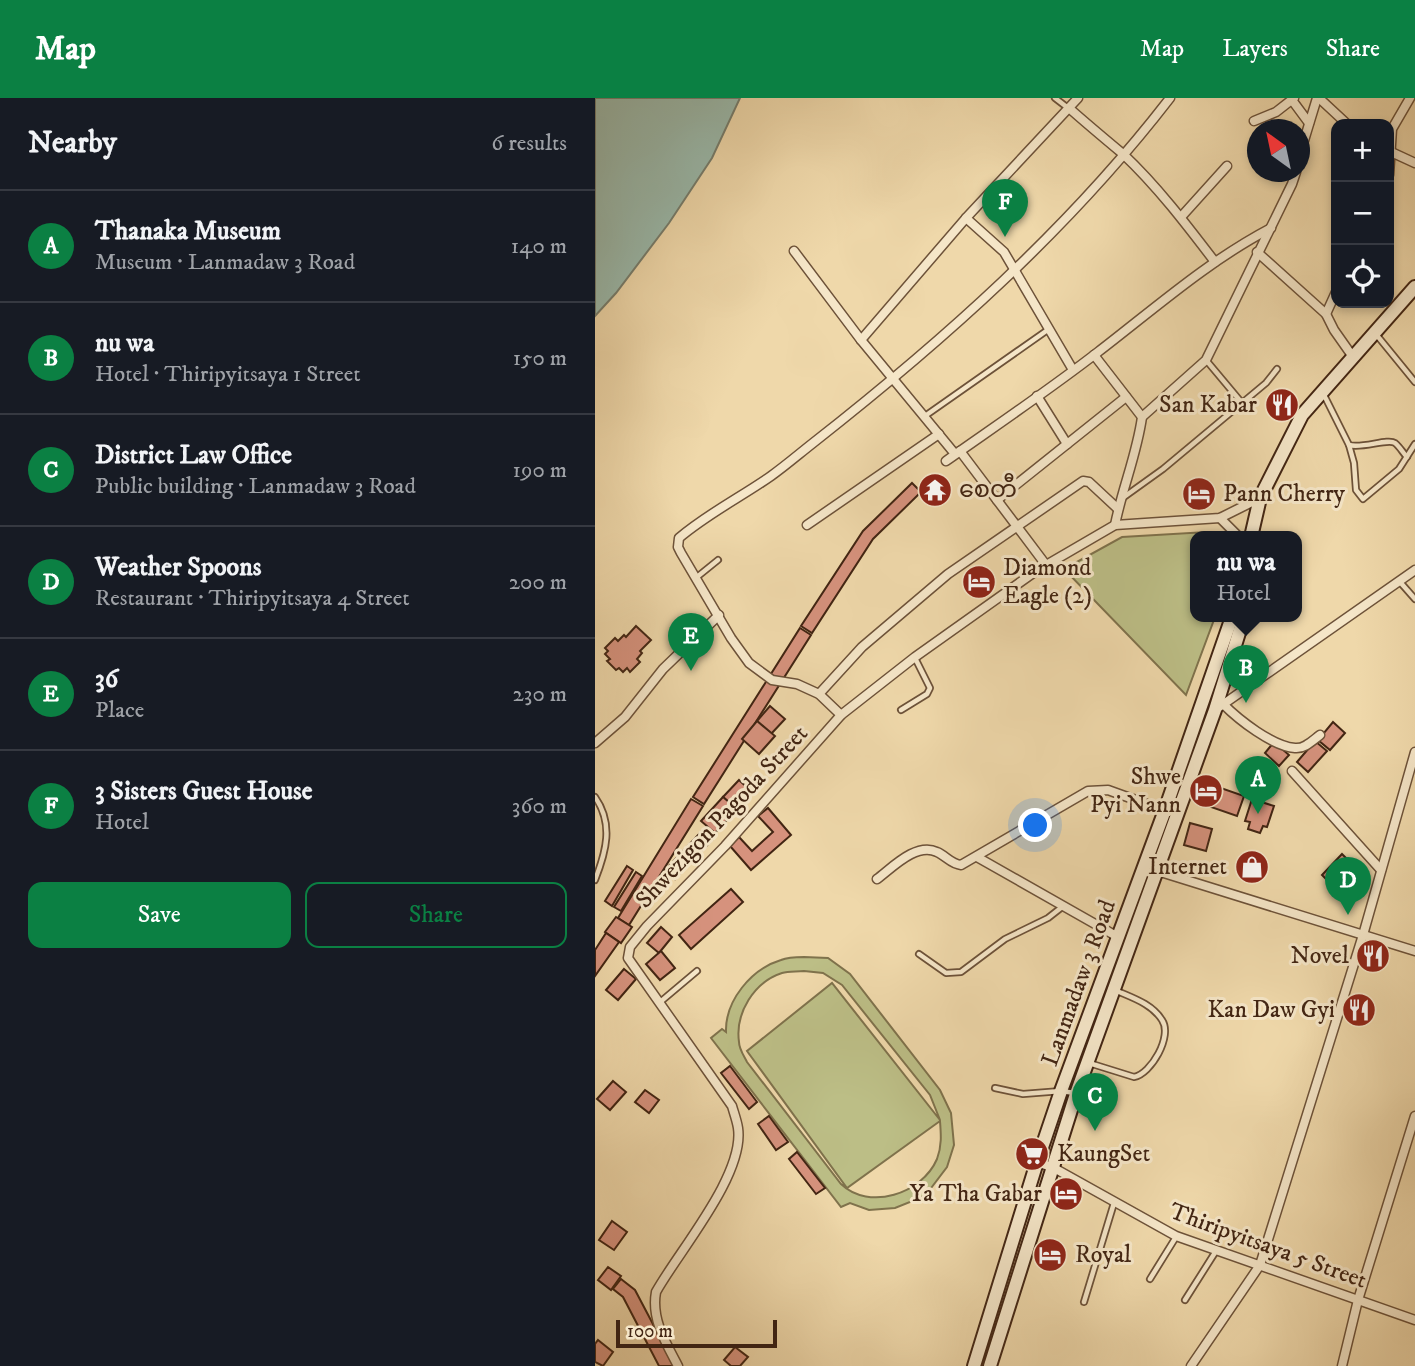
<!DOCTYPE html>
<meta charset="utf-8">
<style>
:root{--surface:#171b24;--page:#20242c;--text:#f1f3f6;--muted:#9ea1a6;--line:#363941;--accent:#0b8043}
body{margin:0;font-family:"IM FELL DW Pica","Noto Sans Myanmar",serif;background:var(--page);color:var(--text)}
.controls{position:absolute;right:21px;top:21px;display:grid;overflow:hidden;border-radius:14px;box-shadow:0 4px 10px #0003}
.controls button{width:63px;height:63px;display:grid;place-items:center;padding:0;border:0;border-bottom:2px solid var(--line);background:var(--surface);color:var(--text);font:35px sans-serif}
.compass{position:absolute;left:652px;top:21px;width:63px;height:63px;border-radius:50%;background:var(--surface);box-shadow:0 4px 10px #0003;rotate:327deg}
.scale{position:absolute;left:21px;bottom:18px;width:161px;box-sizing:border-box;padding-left:7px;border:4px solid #422513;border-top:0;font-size:19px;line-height:24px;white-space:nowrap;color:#422513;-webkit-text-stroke:5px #f5e6c8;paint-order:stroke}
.you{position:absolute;left:441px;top:728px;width:24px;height:24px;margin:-18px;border:5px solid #fff;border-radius:50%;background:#1a73e8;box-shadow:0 0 0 10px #1a73e833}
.badge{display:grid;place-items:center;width:46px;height:46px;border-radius:50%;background:var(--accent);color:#fff;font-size:23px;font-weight:700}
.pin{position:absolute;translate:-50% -58px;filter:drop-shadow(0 2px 4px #0008)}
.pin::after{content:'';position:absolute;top:37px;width:24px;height:21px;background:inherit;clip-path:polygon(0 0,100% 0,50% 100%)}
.popup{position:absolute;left:595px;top:433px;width:112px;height:91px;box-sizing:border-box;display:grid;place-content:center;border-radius:14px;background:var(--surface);filter:drop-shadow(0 2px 5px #0005);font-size:23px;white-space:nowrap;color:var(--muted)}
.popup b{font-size:26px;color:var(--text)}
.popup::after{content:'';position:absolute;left:50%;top:100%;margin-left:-14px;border:14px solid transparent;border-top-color:var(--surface)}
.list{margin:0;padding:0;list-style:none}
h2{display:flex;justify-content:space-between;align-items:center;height:91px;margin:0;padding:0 28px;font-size:30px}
h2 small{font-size:23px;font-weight:400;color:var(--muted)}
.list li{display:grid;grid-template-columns:46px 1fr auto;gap:21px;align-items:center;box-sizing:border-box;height:112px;padding:0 28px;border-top:2px solid var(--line)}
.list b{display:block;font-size:26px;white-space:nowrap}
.list p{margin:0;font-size:23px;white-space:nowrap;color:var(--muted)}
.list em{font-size:23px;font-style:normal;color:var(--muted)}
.actions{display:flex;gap:14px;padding:21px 28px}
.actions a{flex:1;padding:16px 0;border:2px solid var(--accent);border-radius:14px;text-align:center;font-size:24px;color:var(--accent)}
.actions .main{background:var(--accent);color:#fff}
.icon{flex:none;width:38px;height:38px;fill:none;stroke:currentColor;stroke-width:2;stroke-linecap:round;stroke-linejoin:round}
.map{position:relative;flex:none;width:820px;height:1268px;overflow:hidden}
header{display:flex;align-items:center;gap:42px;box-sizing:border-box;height:98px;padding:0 35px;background:var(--accent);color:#fff}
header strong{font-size:33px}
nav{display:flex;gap:38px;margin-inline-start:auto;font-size:24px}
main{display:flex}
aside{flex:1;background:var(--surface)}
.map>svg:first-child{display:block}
.green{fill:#bcbe86;stroke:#7f724c;stroke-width:2;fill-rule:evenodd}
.water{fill:#9ab9ab;stroke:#777e6e;stroke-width:2}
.building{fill:#d6927d;stroke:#422513;stroke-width:2}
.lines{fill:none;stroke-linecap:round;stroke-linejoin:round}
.service-casing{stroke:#6d5239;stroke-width:8}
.minor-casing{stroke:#6d5239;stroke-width:11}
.secondary-casing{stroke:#422513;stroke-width:16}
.service{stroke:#f5e6c8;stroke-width:4.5}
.minor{stroke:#f5e6c8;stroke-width:8}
.secondary{stroke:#f5e6c8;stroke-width:12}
.labels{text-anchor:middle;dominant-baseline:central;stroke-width:6;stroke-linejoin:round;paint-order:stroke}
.poi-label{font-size:24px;fill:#422513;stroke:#f5e6c8;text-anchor:end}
.street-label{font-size:24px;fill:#422513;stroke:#f5e6c8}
</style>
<header>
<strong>Map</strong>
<nav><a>Map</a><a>Layers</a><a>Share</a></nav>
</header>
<main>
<aside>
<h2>Nearby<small>6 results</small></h2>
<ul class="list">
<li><span class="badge">A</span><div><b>Thanaka Museum</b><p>Museum · Lanmadaw 3 Road</p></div><em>140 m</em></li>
<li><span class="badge">B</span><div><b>nu wa</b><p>Hotel · Thiripyitsaya 1 Street</p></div><em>150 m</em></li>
<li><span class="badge">C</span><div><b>District Law Office</b><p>Public building · Lanmadaw 3 Road</p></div><em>190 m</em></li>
<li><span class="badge">D</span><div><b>Weather Spoons</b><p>Restaurant · Thiripyitsaya 4 Street</p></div><em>200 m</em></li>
<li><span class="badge">E</span><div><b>36</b><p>Place</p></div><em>230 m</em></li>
<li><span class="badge">F</span><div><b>3 Sisters Guest House</b><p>Hotel</p></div><em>360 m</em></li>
</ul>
<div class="actions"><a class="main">Save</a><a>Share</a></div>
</aside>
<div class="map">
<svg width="820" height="1268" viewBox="0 0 820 1268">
<rect width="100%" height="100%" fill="#efd8aa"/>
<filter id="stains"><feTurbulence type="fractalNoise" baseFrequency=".00286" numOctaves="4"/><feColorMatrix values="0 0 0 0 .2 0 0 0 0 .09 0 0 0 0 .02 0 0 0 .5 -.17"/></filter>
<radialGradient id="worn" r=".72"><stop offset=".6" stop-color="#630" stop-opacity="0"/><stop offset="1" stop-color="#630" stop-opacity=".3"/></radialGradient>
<g class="green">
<path d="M612,434l3,5h-15v80h20l-29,78 -122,-126 58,-32z"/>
<path d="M209,859l24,1 22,16 90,116 11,23 3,32 -7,22 -22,29 -30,12 -26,2 -19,-7 -9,4 -130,-169 11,-9 4,3c-1,-31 25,-63 55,-72 7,-3 16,-3 23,-3zM209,873l19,2 19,12 88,110 10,25 -108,-137 -85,68 100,137 93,-67c1,13 2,25 -3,38 -15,35 -68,52 -96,25l-94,-122c-3,-6 -8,-13 -8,-20 -4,-29 15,-60 43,-69 7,-2 15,-1 22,-2z"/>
</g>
<path class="water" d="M0,0h145l-28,60 -43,65 -53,70 -21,23z"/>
<g class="building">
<path d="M317,385l9,9 -48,47 -61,94 -11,-7 62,-95z"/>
<path d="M41,528l15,14 -11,11 2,2 -5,6 3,3 -10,10 -3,-4 -4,4 -4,-4 -3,2 -9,-9 3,-2 -5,-5 3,-3 -3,-3 10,-10 3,3 6,-6 2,2z"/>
<path d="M205,530l11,7 -107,169 -11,-7z"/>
<path d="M175,608l15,13 -14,15 -14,-13z"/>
<path d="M162,623l18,15 -16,18 -17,-15z"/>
<path d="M738,624l12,11 -15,17 -12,-10z"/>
<path d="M720,643l12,10 -19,21 -11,-10z"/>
<path d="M679,644l15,13 -10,11 -14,-13z"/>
<path d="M144,682l13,12 -15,17 -14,-12z"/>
<path d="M620,688l29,10 -7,20 -29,-10z"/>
<path d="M128,699l14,12 -22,24 -14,-12z"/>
<path d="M96,701l12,7 -74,119 -11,-7z"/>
<path d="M657,701l22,7 -7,21 -4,-1 -3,7 -12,-4 2,-7 -5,-1z"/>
<path d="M173,710l23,27 -40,35 -21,-24 9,-9 13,14 21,-19 -15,-16z"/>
<path d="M595,725l22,6 -6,22 -22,-6z"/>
<path d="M107,733l10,9 -37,39 -10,-9z"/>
<path d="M747,756l12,12 -20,21 -12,-12z"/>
<path d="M32,768l6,4 -21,36 -7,-5z"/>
<path d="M41,774l6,4 -21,35 -7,-4z"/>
<path d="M136,791l12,13 -52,47 -12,-14z"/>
<path d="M21,819l16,10 -11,16 -16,-11z"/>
<path d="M66,829l11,10 -13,16 -12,-10z"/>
<path d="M11,835l13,9 -24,34v-26z"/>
<path d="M66,853l14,17 -15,12 -14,-16z"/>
<path d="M29,871l12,10 -18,21 -12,-10z"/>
<path d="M135,968l27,36 -8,7 -28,-36z"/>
<path d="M18,983l13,11 -16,18 -13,-11z"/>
<path d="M50,992l14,10 -10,13 -14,-11z"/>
<path d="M174,1018l19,26 -12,8 -18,-26z"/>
<path d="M202,1054l28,36 -9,6 -27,-35z"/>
<path d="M17,1123l15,11 -13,18 -15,-10z"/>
<path d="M13,1169l13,9 -10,14 -13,-10z"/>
<path d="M26,1181l14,11 40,76h-16l-36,-69 -10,-8z"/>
<path d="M3,1242l15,12 -10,14 -8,-4v-18z"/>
<path d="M140,1249l13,10 -8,9h-9l-7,-6z"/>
</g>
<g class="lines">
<g class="service-casing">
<g id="service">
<path d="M460,0l13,10"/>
<path d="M780,235l40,49"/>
<path d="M611,262l36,43"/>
<path d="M728,295l26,52c13,4 39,-7 46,-2 5,4 8,10 12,14"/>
<path d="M330,318l124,-87"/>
<path d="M754,347l5,18 2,27 7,9 36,-30 16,-25"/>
<path d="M529,399l39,-28 103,-86 11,-14"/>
<path d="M102,479l21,-17"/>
<path d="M805,484l15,17"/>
<path d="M306,612l26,-16 3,-6 -15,-30"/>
<path d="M0,699c19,27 11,55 0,83"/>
<path d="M324,856l27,19 15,-1 44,-33 43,-21 14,-11"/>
<path d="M64,905l38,-32"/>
<path d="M494,965l45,14c17,-3 39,-41 28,-57 -10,-16 -29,-22 -45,-29"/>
<path d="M400,990l28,6 38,-3 14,2"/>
<path d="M555,1181l26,-42"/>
<path d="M590,1202l31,-49"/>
<path d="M489,1204l30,-99"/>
</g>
</g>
<g class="minor-casing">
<g id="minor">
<path d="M724,0l28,26"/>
<path d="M697,2l17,23"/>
<path d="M474,10c18,16 36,31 54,46 34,32 63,70 92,108"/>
<path d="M659,23l22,-9 18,-14"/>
<path d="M794,53l26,12"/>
<path d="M704,59l18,-59"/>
<path d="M794,77l3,-46 18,-31"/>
<path d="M586,119l46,-51"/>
<path d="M371,120l38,34 69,118"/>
<path d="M199,153l67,89 94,114"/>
<path d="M662,154l69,62 8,16 19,27"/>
<path d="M731,216l10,-22"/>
<path d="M266,242l105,-122 112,-120"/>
<path d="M499,257l48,62c-5,37 -20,72 -27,108"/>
<path d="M442,298l30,48"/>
<path d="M547,319l64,-57 86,-176 4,-12"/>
<path d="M365,353l86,114"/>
<path d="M351,363c51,-36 103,-71 152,-109 56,-43 110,-91 173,-124"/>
<path d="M402,402l129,-103"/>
<path d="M625,420l19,19"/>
<path d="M212,427l132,-91"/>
<path d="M224,596l43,-47 86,-73 135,-93 6,1 29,27"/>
<path d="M628,606c16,16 49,42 72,44 10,1 18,-8 25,-13"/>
<path d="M620,612l200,-140"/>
<path d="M246,617l-22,-21 -22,-10 -25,-4 -23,-17 -18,-25 -50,-85 -3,-6 1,-9c28,-24 62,-41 92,-62 14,-10 28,-22 42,-33 130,-102 256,-214 357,-345"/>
<path d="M0,645l30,-26 38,-48 56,-54"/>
<path d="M697,673l89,99"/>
<path d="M382,759l141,80"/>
<path d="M559,772l261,81"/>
<path d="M282,781c15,-11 39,-37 60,-27 9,4 14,12 24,13l127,-74 20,-1 61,22"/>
<path d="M442,1064l17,6 122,68 239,84"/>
<path d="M83,1268c-12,-23 -27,-47 -22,-74 22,-40 89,-117 82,-164 -1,-7 -4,-15 -6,-22l-104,-148 2,-11 17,-21 78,-80 116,-131 74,-58 121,-86 79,-46 105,-7 40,-20"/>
<path d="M596,1268l69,-101 103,-330 52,-183"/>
<path d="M747,1268l16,-66 57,-184"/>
</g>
</g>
<g class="secondary-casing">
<g id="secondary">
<path d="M656,439l9,-39 42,-83 113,-128"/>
<path d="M379,1268l63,-204 24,-71 104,-281 67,-193"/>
<path d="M395,1268l86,-272 139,-384 27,-87v-6"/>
</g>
</g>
<use href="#service" class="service"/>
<use href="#minor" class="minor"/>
<use href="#secondary" class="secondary"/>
</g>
<defs>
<g id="restaurant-disc" transform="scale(1.75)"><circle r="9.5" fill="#8f2418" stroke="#f5e6c8"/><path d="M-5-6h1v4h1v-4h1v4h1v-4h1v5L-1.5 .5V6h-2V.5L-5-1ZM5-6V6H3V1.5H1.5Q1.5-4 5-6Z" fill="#fff"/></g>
<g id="temple-disc" transform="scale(1.75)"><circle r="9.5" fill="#8f2418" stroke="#f5e6c8"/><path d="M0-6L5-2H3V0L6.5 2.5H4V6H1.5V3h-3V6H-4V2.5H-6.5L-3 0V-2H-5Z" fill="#fff"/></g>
<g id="hotel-disc" transform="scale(1.75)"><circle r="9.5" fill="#8f2418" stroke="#f5e6c8"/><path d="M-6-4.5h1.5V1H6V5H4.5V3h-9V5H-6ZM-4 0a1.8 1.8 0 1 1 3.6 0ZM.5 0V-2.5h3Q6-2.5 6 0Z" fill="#fff"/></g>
<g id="shop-disc" transform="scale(1.75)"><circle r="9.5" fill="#8f2418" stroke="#f5e6c8"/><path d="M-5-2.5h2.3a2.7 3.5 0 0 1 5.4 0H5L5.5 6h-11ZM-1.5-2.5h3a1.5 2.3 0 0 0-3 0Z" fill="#fff"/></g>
<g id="supermarket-disc" transform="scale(1.75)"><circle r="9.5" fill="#8f2418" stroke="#f5e6c8"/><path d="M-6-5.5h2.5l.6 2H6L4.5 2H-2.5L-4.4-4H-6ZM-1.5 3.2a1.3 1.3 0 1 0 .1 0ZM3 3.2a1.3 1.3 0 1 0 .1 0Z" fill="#fff"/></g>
</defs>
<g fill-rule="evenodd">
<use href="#restaurant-disc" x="687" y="307"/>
<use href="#temple-disc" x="340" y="392"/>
<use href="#hotel-disc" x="604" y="396"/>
<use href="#hotel-disc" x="384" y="484"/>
<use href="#hotel-disc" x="611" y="693"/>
<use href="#shop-disc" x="657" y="769"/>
<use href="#restaurant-disc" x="778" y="858"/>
<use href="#restaurant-disc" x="764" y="912"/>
<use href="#supermarket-disc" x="437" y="1056"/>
<use href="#hotel-disc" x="471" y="1096"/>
<use href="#hotel-disc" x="455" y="1157"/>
</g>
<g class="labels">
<g class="poi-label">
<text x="662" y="307">San Kabar</text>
<text x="364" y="392" text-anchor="start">စေတီ</text>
<text x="628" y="396" text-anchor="start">Pann Cherry</text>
<text x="408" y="470" text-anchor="start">Diamond<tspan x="408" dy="28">Eagle (2)</tspan></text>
<text x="586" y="679">Shwe<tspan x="586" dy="28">Pyi Nann</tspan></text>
<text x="632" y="769">Internet</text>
<text x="754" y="858">Novel</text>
<text x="740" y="912">Kan Daw Gyi</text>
<text x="462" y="1056" text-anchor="start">KaungSet</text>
<text x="447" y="1096">Ya Tha Gabar</text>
<text x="480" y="1157" text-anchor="start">Royal</text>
</g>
<g class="street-label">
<text transform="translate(127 719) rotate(-47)">Shwezigon Pagoda Street</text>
<text transform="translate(484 885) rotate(-70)">Lanmadaw 3 Road</text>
<text transform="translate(673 1148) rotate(20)">Thiripyitsaya 5 Street</text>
</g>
</g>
<rect width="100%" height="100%" filter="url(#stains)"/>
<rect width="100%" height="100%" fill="url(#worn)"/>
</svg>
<div class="controls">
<button>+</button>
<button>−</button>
<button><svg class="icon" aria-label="locate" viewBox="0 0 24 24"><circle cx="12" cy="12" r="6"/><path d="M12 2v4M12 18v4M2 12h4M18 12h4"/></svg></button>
</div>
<svg class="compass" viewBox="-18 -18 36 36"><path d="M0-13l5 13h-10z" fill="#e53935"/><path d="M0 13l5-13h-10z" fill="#9ea1a6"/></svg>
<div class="scale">100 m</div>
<div class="you"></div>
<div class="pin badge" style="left:663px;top:716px">A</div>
<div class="pin badge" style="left:651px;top:605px">B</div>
<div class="popup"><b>nu wa</b>Hotel</div>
<div class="pin badge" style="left:500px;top:1033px">C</div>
<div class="pin badge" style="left:753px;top:817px">D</div>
<div class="pin badge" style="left:96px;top:573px">E</div>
<div class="pin badge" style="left:410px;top:139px">F</div>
</div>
</main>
